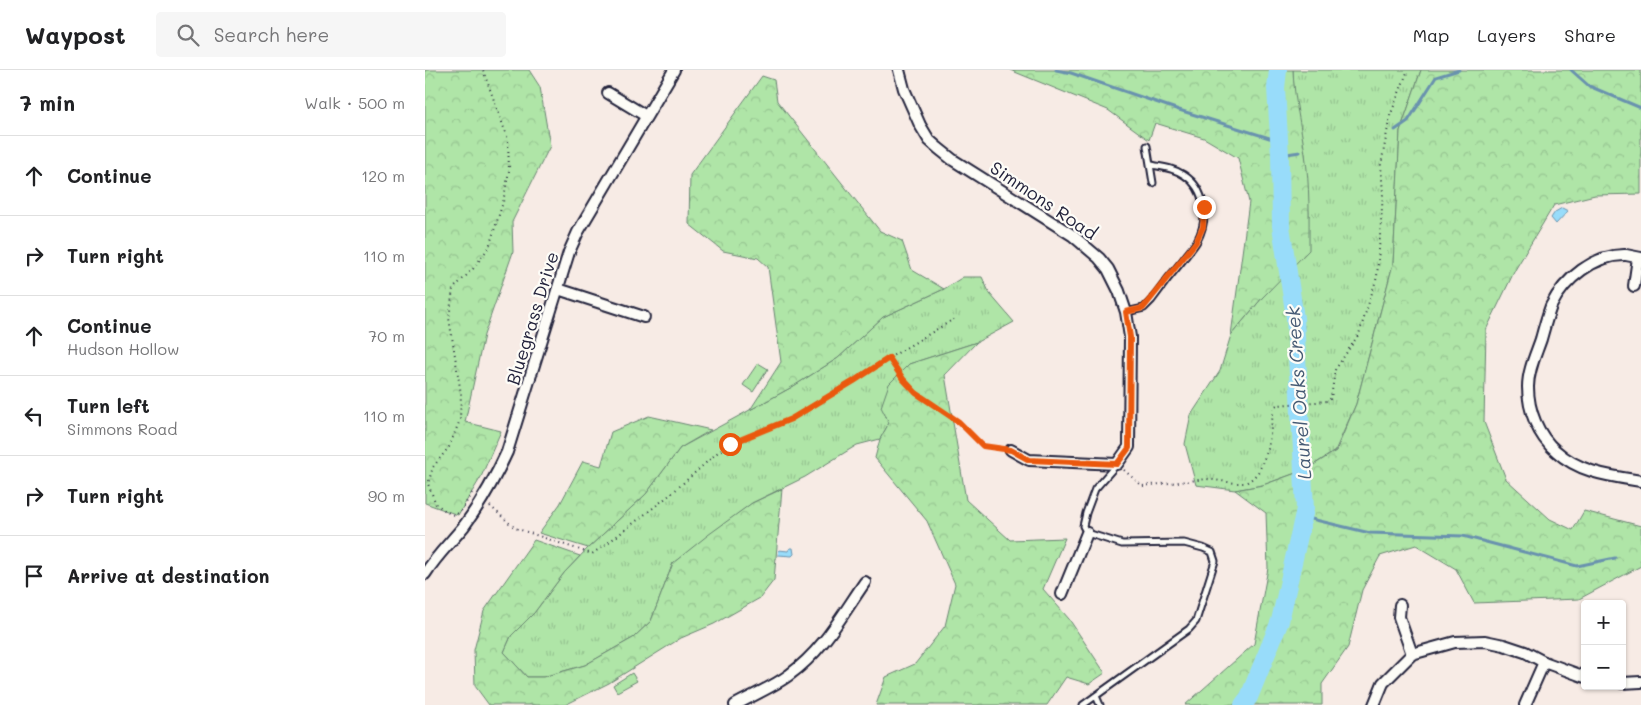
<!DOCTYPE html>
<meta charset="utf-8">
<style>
:root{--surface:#fff;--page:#f6f6f6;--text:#202124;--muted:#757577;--line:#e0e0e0}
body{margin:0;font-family:Mali,sans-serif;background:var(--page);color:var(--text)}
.controls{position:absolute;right:15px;bottom:15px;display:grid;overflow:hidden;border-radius:5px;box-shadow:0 1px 4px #0004}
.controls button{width:45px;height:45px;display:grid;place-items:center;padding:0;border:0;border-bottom:1px solid var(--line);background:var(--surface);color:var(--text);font:25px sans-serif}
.stop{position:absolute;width:15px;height:15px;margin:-11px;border:4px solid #ea580c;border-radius:50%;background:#fff}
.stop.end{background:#ea580c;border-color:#fff;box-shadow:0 1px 5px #0008}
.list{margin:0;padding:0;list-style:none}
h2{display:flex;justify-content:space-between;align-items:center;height:65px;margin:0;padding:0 20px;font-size:21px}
h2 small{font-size:16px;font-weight:400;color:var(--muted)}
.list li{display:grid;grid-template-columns:32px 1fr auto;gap:15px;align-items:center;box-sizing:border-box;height:80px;padding:0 20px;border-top:1px solid var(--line)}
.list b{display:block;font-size:19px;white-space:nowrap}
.list p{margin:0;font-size:16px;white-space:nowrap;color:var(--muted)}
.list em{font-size:16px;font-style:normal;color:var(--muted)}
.icon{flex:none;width:28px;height:28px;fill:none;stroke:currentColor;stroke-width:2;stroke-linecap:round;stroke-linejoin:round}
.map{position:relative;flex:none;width:1216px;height:635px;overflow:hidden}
header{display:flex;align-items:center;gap:30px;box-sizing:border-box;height:70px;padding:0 25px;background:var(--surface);border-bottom:1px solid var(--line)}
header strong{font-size:24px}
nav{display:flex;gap:28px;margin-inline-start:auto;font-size:18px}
.search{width:350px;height:45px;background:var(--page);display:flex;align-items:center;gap:12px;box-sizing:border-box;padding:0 18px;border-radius:5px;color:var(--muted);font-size:19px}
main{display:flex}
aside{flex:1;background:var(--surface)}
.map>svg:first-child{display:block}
.grass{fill:url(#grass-tufts);stroke:#688471}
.forest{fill:url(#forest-crowns);stroke:#688471}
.garden{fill:#afe5a7;stroke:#688471}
.water{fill:#98dcfa;stroke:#6992ae}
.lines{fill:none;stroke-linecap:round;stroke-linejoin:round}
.stream{stroke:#6992ae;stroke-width:3}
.river{stroke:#98dcfa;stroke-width:18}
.lane-casing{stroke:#22223b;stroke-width:9}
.street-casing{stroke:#22223b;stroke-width:14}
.path{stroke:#22223b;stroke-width:2;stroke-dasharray:1 4;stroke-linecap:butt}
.lane{stroke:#fdfcf7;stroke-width:5}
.street{stroke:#fdfcf7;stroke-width:10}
.route{stroke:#ea580c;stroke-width:6}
.labels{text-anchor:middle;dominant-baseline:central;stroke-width:4.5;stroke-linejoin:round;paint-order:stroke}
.street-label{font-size:18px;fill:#22223b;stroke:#fdfcf7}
.water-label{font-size:19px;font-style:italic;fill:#455a74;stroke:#fdfcf7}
</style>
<header>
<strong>Waypost</strong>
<div class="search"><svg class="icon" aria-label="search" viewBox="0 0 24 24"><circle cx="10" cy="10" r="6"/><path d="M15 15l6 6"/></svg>Search here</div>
<nav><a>Map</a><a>Layers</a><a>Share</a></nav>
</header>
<main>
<aside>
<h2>7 min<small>Walk · 500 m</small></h2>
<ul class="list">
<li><svg class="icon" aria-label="ahead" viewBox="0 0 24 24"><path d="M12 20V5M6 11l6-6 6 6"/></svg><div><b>Continue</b></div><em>120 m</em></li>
<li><svg class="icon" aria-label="right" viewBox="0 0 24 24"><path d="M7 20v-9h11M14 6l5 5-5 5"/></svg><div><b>Turn right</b></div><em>110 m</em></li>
<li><svg class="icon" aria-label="ahead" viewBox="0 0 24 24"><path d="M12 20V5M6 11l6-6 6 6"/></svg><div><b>Continue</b><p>Hudson Hollow</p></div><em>70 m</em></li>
<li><svg class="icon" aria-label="left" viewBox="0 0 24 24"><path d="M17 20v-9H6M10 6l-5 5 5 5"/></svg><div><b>Turn left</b><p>Simmons Road</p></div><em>110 m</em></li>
<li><svg class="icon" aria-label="right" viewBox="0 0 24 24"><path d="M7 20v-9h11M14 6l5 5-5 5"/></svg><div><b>Turn right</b></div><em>90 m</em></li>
<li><svg class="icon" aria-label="arrive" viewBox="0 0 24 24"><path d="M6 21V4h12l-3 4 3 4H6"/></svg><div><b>Arrive at destination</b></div></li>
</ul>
</aside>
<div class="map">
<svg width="1216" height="635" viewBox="0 0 1216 635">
<defs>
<pattern id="grass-tufts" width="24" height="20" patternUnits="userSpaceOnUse" patternTransform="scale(1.25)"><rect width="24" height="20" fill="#afe5a7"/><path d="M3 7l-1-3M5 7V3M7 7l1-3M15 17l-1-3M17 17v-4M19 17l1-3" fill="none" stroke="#96c491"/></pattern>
<pattern id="forest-crowns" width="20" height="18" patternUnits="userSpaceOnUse" patternTransform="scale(1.25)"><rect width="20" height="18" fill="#afe5a7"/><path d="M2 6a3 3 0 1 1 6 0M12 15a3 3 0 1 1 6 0" fill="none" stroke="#96c491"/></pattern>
</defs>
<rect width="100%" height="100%" fill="#f7ebe5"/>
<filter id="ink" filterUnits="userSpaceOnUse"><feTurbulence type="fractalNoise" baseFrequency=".02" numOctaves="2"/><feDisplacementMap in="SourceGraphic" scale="10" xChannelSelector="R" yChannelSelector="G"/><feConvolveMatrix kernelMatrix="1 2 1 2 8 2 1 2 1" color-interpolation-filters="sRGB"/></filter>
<g filter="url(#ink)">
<g class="grass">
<path d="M868,0h128l-21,61 -7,133 -37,140 -21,47 -28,18 -44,16 -28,5 -39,-5 -11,-41 6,-29 29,-44 11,-36 31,-37 47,-82 -4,-61 -11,-60z"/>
<path d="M538,207h19l8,17 24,28 -37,20 -68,22 -20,59 -9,16 -23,6 -52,32 -53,26 -79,60 -22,58 -18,17 -48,27 -42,12h-16l-23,-25 7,-16 23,-23 30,-40 24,-25 58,-54 34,-46 112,-61 46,-29 45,-41 61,-28z"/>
</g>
<g class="forest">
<path d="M0,0h104l11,17 10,59 -38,76 1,30 -29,83 -19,87 36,9 -20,46 -23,38 -33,-12z"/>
<path d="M585,0h283c1,29 8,55 12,84 5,31 4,64 4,96l-47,48 -31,37 18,-133 -11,-44 -34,-20 -49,-15 -6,17 -41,-30z"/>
<path d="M996,0h220v124l-46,1 -41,10 -39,65 -29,60 -2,92 22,57 44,40 23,11 11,-19 57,15v40l-62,33 -105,4 -18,-34 -40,-24 -36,11 -18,34 -14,57 -26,37v21h-137l69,-61 14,-76 -2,-55 -31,-23 28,-5 44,-16 29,-18 20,-47 37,-140 7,-133z"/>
<path d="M337,6l12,4 3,21 103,130 22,10 10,29 32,19 -61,28 -45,41 -46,29 -42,23 31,-48 -13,-95 -10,-9 -35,-7 -34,-27 1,-49z"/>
<path d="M552,272l-32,33 21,125 44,40 55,-2 -22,51 26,30 36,54 -16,11 -23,-7 -19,28h-171l10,-28 29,-13 30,-38 10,-42 -28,-63 -52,-63 5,-19 9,-16 -8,-16 8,-23 20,-20z"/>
<path d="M224,346l62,14 -31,18 -34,46 -58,54 -49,-15 21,-29 23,-43 18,5 10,-34z"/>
<path d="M357,419l-8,91 -14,18 -46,26 -33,14 -72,45 -44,22h-76l-14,-19 -1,-36 10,-39 50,-71 46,16 -16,17 -30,40 -23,23 -7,16 23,25h16l42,-12 48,-27 18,-17 22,-58 35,-28 44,-32z"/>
</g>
<g class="garden">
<path d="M333,293l10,6 -15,23 -10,-7z"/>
<path d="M207,603l5,8 -20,11 -4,-7z"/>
</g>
<g class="water">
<path d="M1137,138l6,3 -12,13 -5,-6 4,-6z"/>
<path d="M365,478h3l1,6 -2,2 -14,-1 1,-5 9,1z"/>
</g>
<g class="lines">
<g class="stream">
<path d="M631,0l15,3 108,37 100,31"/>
<path d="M1146,0l18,16 52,22"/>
<path d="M970,60l13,-9 28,-44 23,-7"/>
<path d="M855,85l20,-3"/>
<path d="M878,447l67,16 93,3 114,30 38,-8"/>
</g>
<path class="river" d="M818,635l6,-8 31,-76 25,-112 -10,-191 -14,-92 -1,-71 -4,-67 2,-18"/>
<g class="lane-casing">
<g id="lane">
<path d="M722,76l6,37"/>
<path d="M701,242l18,-4 8,-8c10,-14 20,-27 31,-40 4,-6 10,-12 14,-19 12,-22 9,-52 -13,-66 -10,-7 -22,-8 -33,-10"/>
<path d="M671,626l4,9"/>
<path d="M658,635l106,-76 7,-8 19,-60 -3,-9 -9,-4 -19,-5 -62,1 -35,-11 -4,-7 3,-13 9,-24 22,-25"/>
</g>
</g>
<g class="street-casing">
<g id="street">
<path d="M474,0l5,19 16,36 9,15 9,8 15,12 119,75 27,23 9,11 11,22 7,21 4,25 -1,110 -12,17 -88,-4 -18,-10"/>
<path d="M183,23l38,23"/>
<path d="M1216,188c-5,-1 -10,-2 -15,-3 -31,-1 -62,24 -75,51 -4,11 -7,22 -10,33 -5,15 -13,31 -13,48 0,23 10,49 28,64 24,22 54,25 85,30"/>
<path d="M1209,216l4,-28"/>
<path d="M133,219l86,28"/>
<path d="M0,504c11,-18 26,-32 39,-48 17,-23 31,-48 43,-74l62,-200 9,-20 96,-162"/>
<path d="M637,524l25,-61"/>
<path d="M975,535l-1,12 13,37"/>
<path d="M1197,613l19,-1"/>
<path d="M310,635c18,-10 38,-18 54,-30 34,-24 53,-60 76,-93"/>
<path d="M949,635l9,-22 29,-29 43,-12 30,-1 19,4 21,7 19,10 41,15"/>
<path d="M1100,635l19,-43"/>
</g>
</g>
<g class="path">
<path d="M464,288l65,-39"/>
<path d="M699,400l18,16 65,-7 28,4h11l7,-5 6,-7 9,-22 6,-42 3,-2 51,-4 3,-3 4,-28 24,-36 18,-57 6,-83 -2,-29 9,-49 18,-46"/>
<path d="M47,423l-11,18 -7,4 -4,-1 -14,-10 -8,-20 5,-17 16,-20 11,-27 1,-26 -12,-76 4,-29 20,-20 16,-22 14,-45 6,-31 -1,-32 -25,-69"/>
<path d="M65,436l25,22 77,26 25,-18 54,-42 46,-41 13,-9 61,-25 63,-38 35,-23 14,21 13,14 43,29 24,24 17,3"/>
</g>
<use href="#lane" class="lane"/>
<use href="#street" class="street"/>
</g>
</g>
<g class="lines" filter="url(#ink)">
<path class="route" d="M305,374l61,-25 63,-38 35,-23 14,21 13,14 43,29 24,24 28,4 18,10 88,4 12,-16 1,-111 -4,-25 17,-4 53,-66 7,-15 1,-20"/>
</g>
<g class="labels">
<g class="street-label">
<text transform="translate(619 130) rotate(34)">Simmons Road</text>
<text transform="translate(107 248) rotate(-73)">Bluegrass Drive</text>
</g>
<g class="water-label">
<text transform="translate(873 323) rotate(-94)">Laurel Oaks Creek</text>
</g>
</g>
</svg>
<div class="controls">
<button>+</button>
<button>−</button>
</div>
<div class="stop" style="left:305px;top:374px"></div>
<div class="stop end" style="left:779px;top:137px"></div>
</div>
</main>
